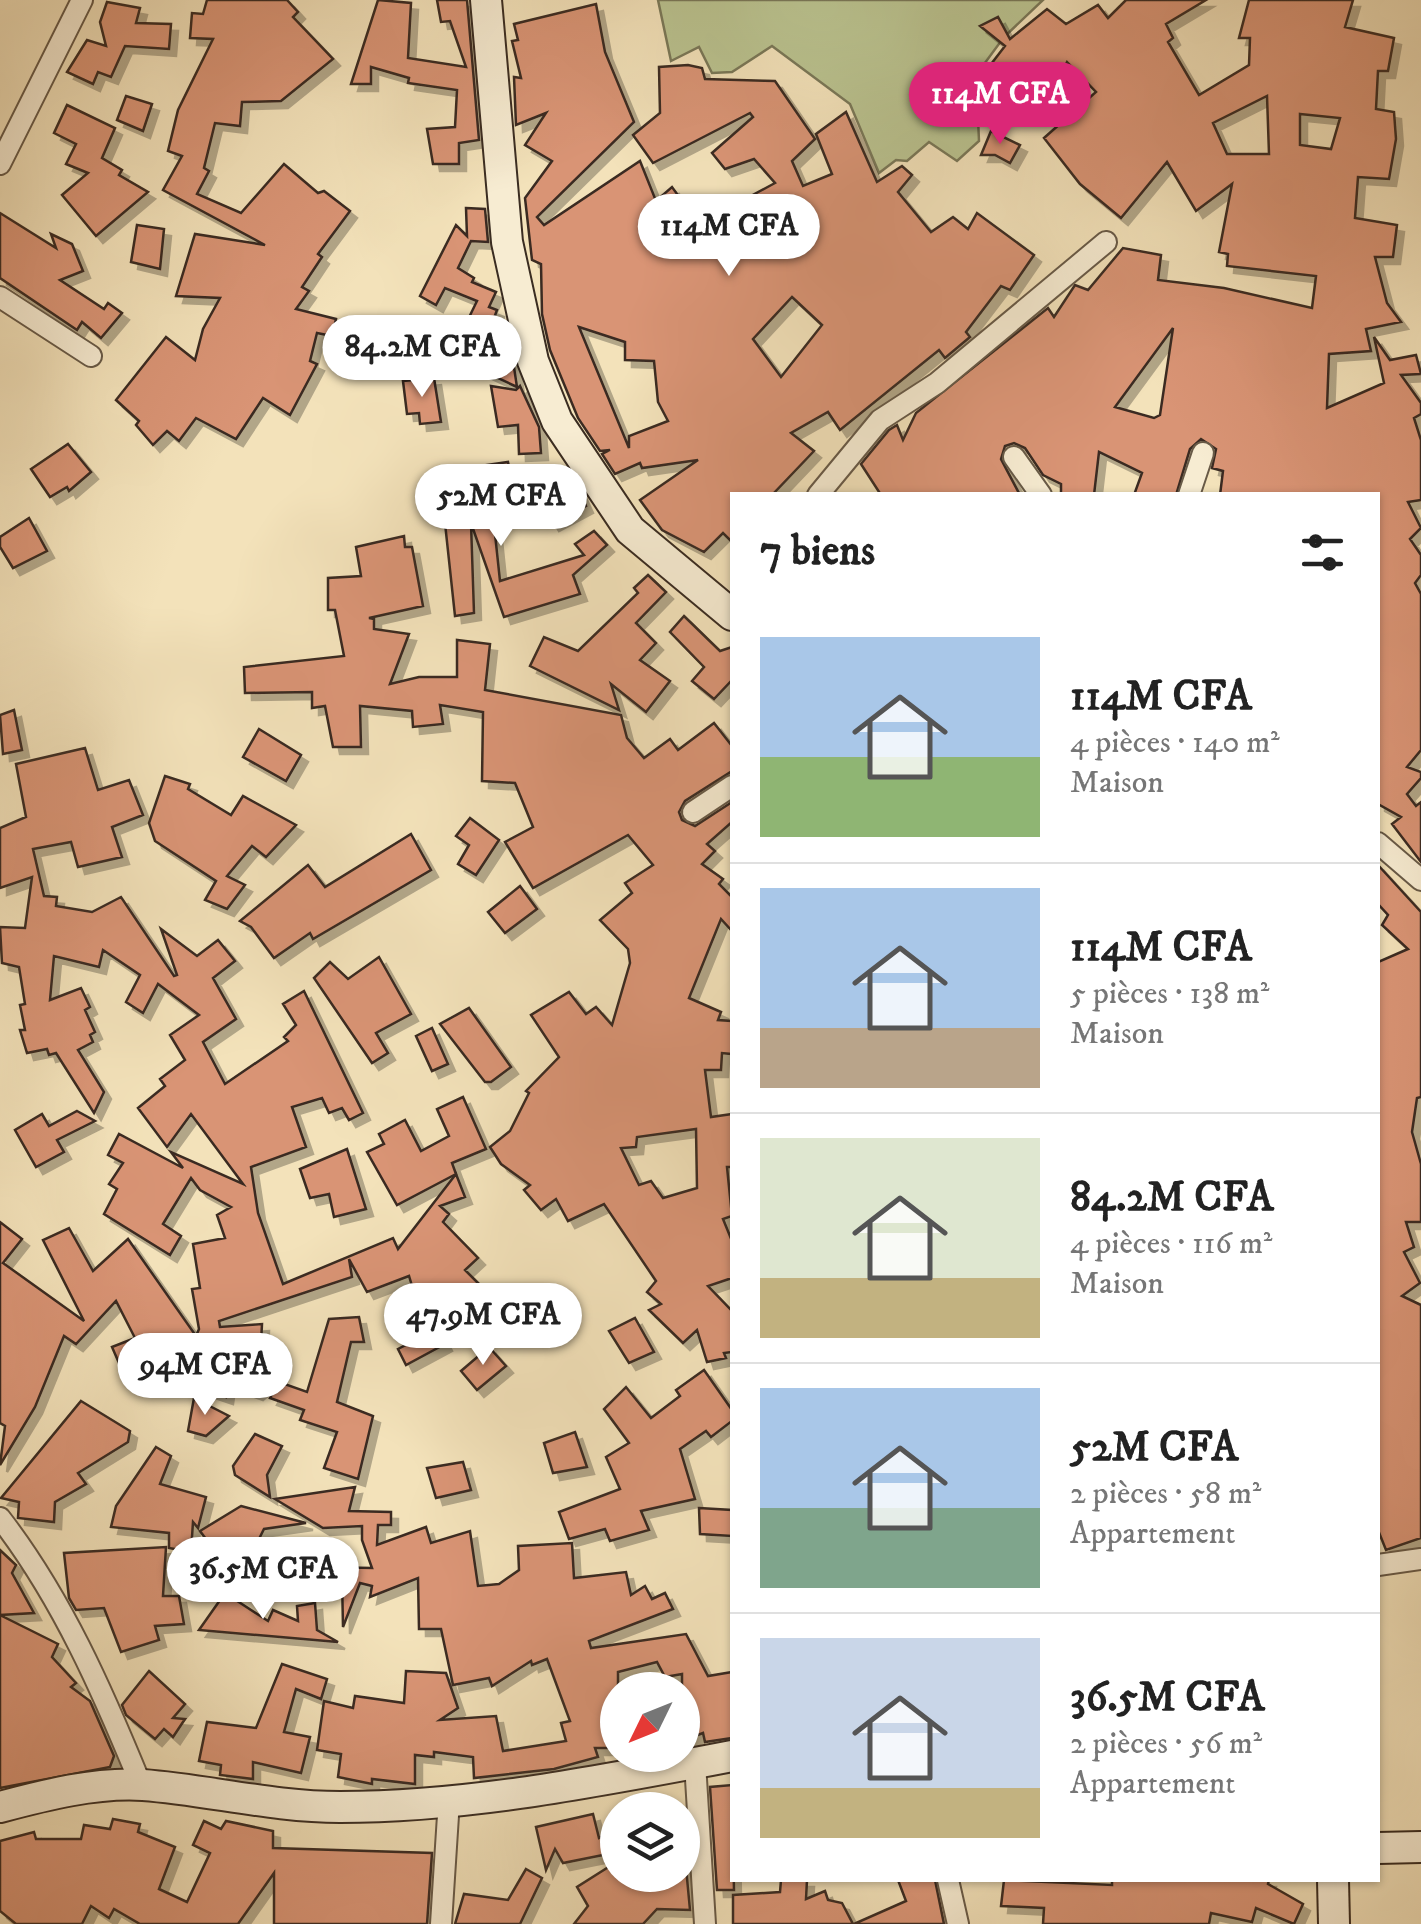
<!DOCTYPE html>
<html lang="fr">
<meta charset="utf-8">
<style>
:root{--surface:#fff;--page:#f2f2f2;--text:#222;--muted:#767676;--line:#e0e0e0;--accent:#db2777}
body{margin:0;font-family:"IM FELL DW Pica",serif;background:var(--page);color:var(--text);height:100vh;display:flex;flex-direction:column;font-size:38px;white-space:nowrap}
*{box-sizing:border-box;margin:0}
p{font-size:32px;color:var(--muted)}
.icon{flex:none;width:55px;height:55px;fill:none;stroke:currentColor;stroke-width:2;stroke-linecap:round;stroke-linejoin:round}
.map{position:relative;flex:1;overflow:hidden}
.details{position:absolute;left:730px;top:492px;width:650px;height:1390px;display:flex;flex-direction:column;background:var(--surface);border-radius:0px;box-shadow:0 2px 8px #0004}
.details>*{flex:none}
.needle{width:65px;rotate:227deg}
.buttons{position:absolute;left:600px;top:1672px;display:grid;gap:20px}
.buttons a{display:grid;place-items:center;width:100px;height:100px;border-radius:50%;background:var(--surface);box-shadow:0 2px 8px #0004;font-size:50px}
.price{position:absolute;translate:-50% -85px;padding:0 22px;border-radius:35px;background:#fff;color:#222;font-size:32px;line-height:65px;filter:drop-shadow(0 2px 5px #0008)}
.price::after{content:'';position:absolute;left:50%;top:60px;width:30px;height:22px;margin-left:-15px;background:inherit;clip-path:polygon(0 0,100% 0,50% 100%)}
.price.selected{background:var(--accent);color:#fff}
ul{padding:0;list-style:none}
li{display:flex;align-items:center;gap:30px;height:250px;padding:0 30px}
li+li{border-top:2px solid var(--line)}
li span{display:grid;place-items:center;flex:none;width:280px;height:200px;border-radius:0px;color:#555}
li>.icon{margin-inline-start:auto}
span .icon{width:120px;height:120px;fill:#fffc;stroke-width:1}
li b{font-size:42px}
h2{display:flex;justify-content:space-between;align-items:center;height:120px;padding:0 30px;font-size:42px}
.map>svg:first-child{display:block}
</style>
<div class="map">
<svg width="1421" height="1924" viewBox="0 0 1421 1924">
<defs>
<filter id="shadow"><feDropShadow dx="7" dy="7" stdDeviation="0" flood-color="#0004"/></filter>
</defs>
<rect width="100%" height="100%" fill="#f3e2ba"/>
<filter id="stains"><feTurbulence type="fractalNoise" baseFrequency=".002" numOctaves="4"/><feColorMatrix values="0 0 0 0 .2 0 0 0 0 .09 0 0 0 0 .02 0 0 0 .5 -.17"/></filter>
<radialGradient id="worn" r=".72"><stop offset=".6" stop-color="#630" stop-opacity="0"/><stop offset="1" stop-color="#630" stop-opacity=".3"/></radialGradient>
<polygon fill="#bac390" stroke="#7a7858" stroke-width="2.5" points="658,0 1043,0 1004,37 962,94 978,118 979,141 957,161 929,142 907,161 896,160 879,173 850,104 772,46 732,72 712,73 699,47 671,61"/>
<g fill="#d99474" stroke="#3a2c21" stroke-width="2.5" fill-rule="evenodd" filter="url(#shadow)">
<polygon points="207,0 287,0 298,12 293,17 333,59 281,101 242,102 240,126 215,123 204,168 209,171 197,194 241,213 284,164 318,193 324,191 350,211 318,254 322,257 302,287 309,291 296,309 336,319 332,336 317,333 310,361 317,364 290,415 263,398 236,439 196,418 179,441 167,431 153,445 136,425 139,421 116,400 166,337 195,360 203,329 220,298 176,296 195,234 265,245 163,190 182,156 168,151 178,110 213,39 190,38 192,13 203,14"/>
<polygon points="378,0 411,3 408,58 466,67 450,21 441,22 437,0 467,0 479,140 459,143 459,164 433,164 427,129 455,127 457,90 408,83 409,78 371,67 371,84 351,84"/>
<path d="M1126 0H1206L1166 24 1173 38 1168 42 1199 95 1249 65 1250 38H1239L1249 0H1353L1345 27 1394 38 1388 71H1378L1376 109 1394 112 1396 139 1389 179 1358 177 1355 218 1397 225 1393 257H1375L1387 303 1401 322 1366 329 1371 351 1329 354 1327 408 1384 383 1374 337 1390 360 1416 355 1421 374 1401 375 1421 403V414L1414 418 1421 440V500L1408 502 1421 528 1410 539 1421 555V575L1415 583 1421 594V750L1407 767 1421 772V778L1407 794 1416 806 1421 802V862L1392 824 1401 817 1378 804V495H1220L1223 471 1212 468 1216 449 1201 439 1190 449 1176 495H1134L1142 473 1099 452 1094 495H1061V484L1043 475 1025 448 1014 443 1005 446 1001 459 1020 495H881L861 464 889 430 897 425 903 440 916 413 1048 308 1054 317 1075 285 1088 290 1123 248 1161 255 1158 280 1224 288 1312 308 1316 276 1227 266 1228 254 1219 252 1232 184 1196 211 1167 162 1121 218 1080 184 1044 138 1096 92 1067 62 1057 80 1051 73 1025 114 975 85 1005 46 980 26 998 17 1010 39 1047 9 1066 24 1098 5 1108 18ZM1267 96 1269 154H1227L1213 123ZM1300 114 1340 118 1331 149 1300 145ZM1173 328 1160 415 1154 418 1115 407Z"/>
<polygon points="107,2 140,8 136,23 171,24 169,49 125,46 111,77 98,72 93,84 67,72 87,40 106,46 100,22"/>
<path d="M596 4 605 52 634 122 537 217 544 225 640 161 656 201 672 187 699 224 775 183 754 159 725 169 712 153 753 117 750 113 653 163 633 135 660 113 659 67 688 65 702 68 705 79 775 81 815 139 792 161 803 186 832 174 816 134 846 112 877 182 902 166 912 175 898 192 931 232 953 217 968 229 977 213 1034 255 1010 290 1001 286 966 332 970 337 945 358 939 350 840 430 828 412 791 433 814 451 772 495H732V542L723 533 704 552 662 530 640 500 698 460 642 468 640 463 615 474 602 454 610 450 600 451 578 418 550 350 542 314 541 264 532 260 525 198 552 161 525 145 546 113 516 125 514 77 521 78 512 41 518 40 514 24ZM792 297 822 325 781 377 753 339ZM579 327 625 342V360L654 361 658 402 668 421 629 436V448Z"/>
<polygon points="126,96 152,104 143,131 117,120"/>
<polygon points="67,105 115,128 102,158 122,170 119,175 148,192 96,236 62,195 88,173 66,164 76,144 54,133"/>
<polygon points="991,131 1020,145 1010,163 995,155 981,155"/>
<polygon points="466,208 485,209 488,242 471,241 458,268 474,278 472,282 496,292 489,307 497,310 493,321 500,325 486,355 512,354 517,387 434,348 434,340 422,321 460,336 477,301 445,288 436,305 420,296 456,225 467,236"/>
<polygon points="0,213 56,248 51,234 72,244 83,271 60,280 104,309 108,303 122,313 101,338 82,322 77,330 0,278"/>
<polygon points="137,225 164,229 160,269 131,262"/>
<polygon points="434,378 441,422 420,424 419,413 407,414 403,381"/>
<polygon points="491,386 516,390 520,386 539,427 541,453 519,454 518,425 498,427"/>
<polygon points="68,444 91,472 69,491 67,487 50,497 31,469"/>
<polygon points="508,462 514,493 491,496 500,581 584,555 575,544 594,531 607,545 573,575 580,594 504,617 471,523 474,613 455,616 441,486 476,484 473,467"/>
<polygon points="556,474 566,495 579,491 586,506 552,524 530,486"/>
<polygon points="29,518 47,551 13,568 0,547 0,537"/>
<path d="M404 536 405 547H412L423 606 369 618 374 619V629L409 634 390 684 419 677H457V640L490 644 485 690 621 715 627 738 644 758 670 739 678 750 714 723 732 746V771L685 801 679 812 682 820 695 826 732 802V822L707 844 715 851 702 864 723 879 719 884 732 897V931L721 919 689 998 721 1012 718 1020 732 1021V1054L722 1053 721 1070H705L711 1117 732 1114V1167H727L732 1216 723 1219 732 1241V1278L708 1286 732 1311V1352L724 1353 726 1358 707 1362 697 1330 683 1343 649 1310 661 1304 647 1292 656 1281 604 1204 568 1221 556 1199 541 1210 524 1190 530 1185 501 1164 490 1147 510 1131 529 1093 526 1091 559 1057 531 1015 569 992 586 1014 596 1007 612 1025 630 963 628 949 600 920 632 893 625 883 653 865 628 835 533 888 505 842 533 827 515 783 482 781 483 712 440 705 443 724 413 727 412 711 360 706 361 747H333L325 706 312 708V692L245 693 244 667 344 656 335 610H328V578L361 576 356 547ZM696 1129 697 1188 663 1198 651 1181 639 1185 621 1148 636 1147 637 1137Z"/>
<polygon points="648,575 666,592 636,623 656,643 640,660 670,681 646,712 611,684 619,710 530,666 544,637 578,651 638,593 634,588"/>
<polygon points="684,616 720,651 732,647 732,680 714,699 692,681 704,667 670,632"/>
<polygon points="14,710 22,750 3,754 0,715"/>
<polygon points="259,729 301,755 286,781 243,757"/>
<polygon points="85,748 98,790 129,780 143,815 112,827 122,857 78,867 71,842 33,849 44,896 57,897 56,906 92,912 121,897 174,976 177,975 161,929 197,956 218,940 235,961 213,978 236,1019 203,1042 225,1084 288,1041 284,1037 296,1025 283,1004 304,991 363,1113 349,1120 342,1108 329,1113 322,1098 292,1107 306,1147 251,1167 258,1213 283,1284 393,1238 398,1249 456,1174 465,1197 440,1206 449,1214 443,1222 478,1258 465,1270 480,1285 418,1306 409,1276 367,1292 349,1259 352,1277 219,1321 220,1327 262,1324 261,1343 156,1336 202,1353 203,1346 210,1356 272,1379 256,1393 228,1383 226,1397 196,1387 199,1369 182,1363 153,1372 148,1362 122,1370 112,1347 135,1338 116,1301 76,1344 64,1336 35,1407 0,1465 5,1426 0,1423 0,1222 22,1239 3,1263 84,1321 43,1240 69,1228 93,1271 128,1239 196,1336 199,1329 192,1289 200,1288 193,1244 225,1238 217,1215 231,1207 200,1190 191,1178 163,1224 181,1236 170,1255 104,1214 117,1189 109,1184 123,1163 108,1155 119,1134 183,1168 171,1152 243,1184 191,1114 167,1147 138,1108 165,1086 160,1079 185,1060 170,1035 199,1015 158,984 143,1013 126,1002 140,975 103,950 99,967 54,956 50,1000 81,988 90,1007 85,1010 95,1032 90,1035 93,1042 78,1050 104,1092 94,1113 56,1053 49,1055 47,1049 27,1053 20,1030 25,1030 20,1005 25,1004 19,967 2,963 0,927 25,928 32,877 0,888 0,828 26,817 16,764"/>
<polygon points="165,776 190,784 188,789 231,815 243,796 296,825 266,857 252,846 227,876 245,885 227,909 205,900 216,881 155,841 149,823"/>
<polygon points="470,818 499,840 476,875 458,864 469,845 456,836"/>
<polygon points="411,834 431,870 313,939 310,933 274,958 251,927 240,921 308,865 325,887"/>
<polygon points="1378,865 1421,912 1421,1097 1417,1098 1412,1132 1421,1164 1421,1222 1406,1222 1414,1247 1404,1252 1420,1283 1402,1296 1421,1305 1421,1538 1386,1550 1378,1530 1378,962 1408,949 1382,925 1388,915 1378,904"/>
<polygon points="520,886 537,909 505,933 488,912"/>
<polygon points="379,957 411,1014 376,1033 388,1053 372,1063 314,978 330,962 348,979"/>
<polygon points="469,1008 511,1067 491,1082 485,1082 440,1024"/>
<polygon points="432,1028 448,1064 432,1071 416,1036"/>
<polygon points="463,1097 486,1149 452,1163 456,1174 397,1205 367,1152 384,1144 379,1134 405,1120 421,1151 449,1136 437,1109"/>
<polygon points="77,1111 95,1121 57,1140 64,1152 36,1167 15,1130 42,1114 49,1126"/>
<polygon points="347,1149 366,1209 334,1217 329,1194 310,1198 300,1169"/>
<polygon points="359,1317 364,1342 351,1342 337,1402 373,1416 358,1479 324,1468 337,1432 300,1420 304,1410 270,1398 279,1382 307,1392 329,1319"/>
<polygon points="635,1318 654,1352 629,1363 609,1331"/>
<polygon points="437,1329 445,1344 406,1365 398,1349"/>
<polygon points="489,1347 506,1366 477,1390 461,1371"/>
<polygon points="704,1370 732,1410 732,1421 711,1437 706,1431 680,1449 695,1499 641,1511 649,1530 610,1541 605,1529 569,1539 559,1512 620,1489 606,1457 629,1443 604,1409 626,1387 651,1418 680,1396 676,1390"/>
<polygon points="194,1398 229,1416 206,1436 188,1431"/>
<polygon points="81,1401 130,1431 128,1442 78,1473 86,1484 55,1502 54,1522 18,1518 19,1502 1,1498"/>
<polygon points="575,1432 587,1467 553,1473 544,1443"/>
<polygon points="255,1434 282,1446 267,1475 270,1497 235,1475 233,1466"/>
<polygon points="156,1447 171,1456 160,1484 206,1497 198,1528 193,1522 191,1552 169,1548 169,1533 111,1527 116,1506"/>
<polygon points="463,1462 471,1490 436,1498 427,1468"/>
<polygon points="355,1487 349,1511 391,1512 391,1525 378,1525 377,1545 426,1527 431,1543 470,1531 478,1586 499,1584 519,1570 518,1546 572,1543 574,1578 626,1572 631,1595 645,1586 652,1599 665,1593 673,1609 589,1641 591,1648 686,1634 708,1676 732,1672 732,1738 705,1742 703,1733 682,1741 682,1674 665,1677 657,1662 618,1672 618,1748 595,1748 598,1757 554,1769 474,1778 473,1757 434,1752 434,1757 415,1755 415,1784 372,1779 372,1784 338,1777 341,1754 317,1750 324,1701 353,1708 355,1696 404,1703 406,1671 446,1673 458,1708 440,1720 496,1716 503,1751 566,1741 561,1723 570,1721 547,1659 532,1665 531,1661 492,1686 489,1678 453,1685 441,1629 419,1629 418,1578 370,1597 372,1586 360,1583 343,1627 342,1578 322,1574 323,1567 372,1568 362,1540 362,1526 323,1528 275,1499"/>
<polygon points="241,1506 306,1523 264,1529 256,1545 226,1566 200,1531"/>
<polygon points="699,1508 732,1510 732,1536 700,1534"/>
<polygon points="166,1547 163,1596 179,1596 184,1624 155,1626 159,1640 121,1652 104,1608 76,1610 69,1598 64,1553"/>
<polygon points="0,1550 16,1565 12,1573 34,1613 0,1615 58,1644 52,1657 76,1683 71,1687 90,1701 114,1756 110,1767 0,1788"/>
<polygon points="225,1593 268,1621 273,1610 298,1621 297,1606 315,1603 317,1630 338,1642 199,1630"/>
<polygon points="282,1664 327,1679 321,1699 296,1689 284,1732 310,1737 301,1773 253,1762 253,1779 220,1775 221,1765 199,1761 207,1722 256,1728"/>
<polygon points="149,1671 185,1704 173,1718 185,1719 173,1737 164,1729 155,1739 126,1715 122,1705"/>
<polygon points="732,1785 734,1890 717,1890 710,1787"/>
<polygon points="593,1814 599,1838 618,1829 618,1852 563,1863 555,1849 546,1870 536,1827"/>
<polygon points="113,1819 140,1824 138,1832 175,1847 159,1889 187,1902 210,1853 193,1845 204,1821 221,1829 226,1821 273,1831 273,1848 432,1853 427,1924 274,1924 274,1873 238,1924 140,1924 114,1909 109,1918 91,1906 82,1924 16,1924 0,1911 0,1841 34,1832 36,1839 81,1839 84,1825 110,1829"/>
<polygon points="682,1825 690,1910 657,1909 643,1924 574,1924 588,1906 577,1887 618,1861 618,1875 682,1875"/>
<polygon points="526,1869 542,1878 520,1924 455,1924 464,1894 508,1900"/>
<polygon points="781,1880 807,1880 806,1899 825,1891 828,1900 842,1903 853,1924 733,1924 733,1895 780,1892"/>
<polygon points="898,1880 935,1880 944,1924 854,1924 906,1901"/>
<polygon points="1004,1880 1112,1885 1112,1880 1269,1880 1268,1884 1303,1904 1294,1924 1256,1908 1252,1922 1211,1913 1209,1924 1043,1924 1044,1908 1001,1906"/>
</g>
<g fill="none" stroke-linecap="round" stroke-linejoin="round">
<defs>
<g id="street">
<polyline points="0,164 82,0"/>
<polyline points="0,297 91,356"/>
<polyline points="1014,457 1041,495"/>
<polyline points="818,495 880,420 937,383 1106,242"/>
<polyline points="1189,495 1203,453"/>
<polyline points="693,812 732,786"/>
<polyline points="1378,843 1421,880"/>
<path d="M0 1518C62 1598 103 1692 141 1785"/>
<polyline points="1378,1565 1421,1559"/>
<polyline points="695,1763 705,1924"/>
<polyline points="948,1880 958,1924"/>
<polyline points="441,1924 449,1800"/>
</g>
<g id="secondary">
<polyline points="486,0 507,242 533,361 557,421 630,530 732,615"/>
<path d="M0 1807C45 1795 96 1782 143 1785 208 1790 274 1807 340 1807 472 1807 603 1780 732 1756"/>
<polyline points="1378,1848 1421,1847"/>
<polyline points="1333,1880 1334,1924"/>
</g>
</defs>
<use href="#street" stroke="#685a47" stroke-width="24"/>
<use href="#secondary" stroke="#3a2c21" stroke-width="34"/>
<use href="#street" stroke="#f7ecd2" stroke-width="20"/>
<use href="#secondary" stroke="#f7ecd2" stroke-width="30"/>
</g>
<rect width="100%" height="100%" filter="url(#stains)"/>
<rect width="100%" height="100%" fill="url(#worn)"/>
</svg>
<div class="buttons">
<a><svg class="needle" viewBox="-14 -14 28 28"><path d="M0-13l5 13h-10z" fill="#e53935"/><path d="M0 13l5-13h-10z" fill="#767676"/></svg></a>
<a><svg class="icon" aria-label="layers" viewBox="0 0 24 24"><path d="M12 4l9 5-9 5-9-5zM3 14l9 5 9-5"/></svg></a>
</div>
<b class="price selected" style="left:1000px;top:147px">114M CFA</b>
<b class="price" style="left:729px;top:279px">114M CFA</b>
<b class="price" style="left:422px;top:400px">84.2M CFA</b>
<b class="price" style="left:501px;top:549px">52M CFA</b>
<b class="price" style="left:483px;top:1368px">47.9M CFA</b>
<b class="price" style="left:205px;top:1418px">94M CFA</b>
<b class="price" style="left:263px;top:1622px">36.5M CFA</b>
<section class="details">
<h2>7 biens<svg class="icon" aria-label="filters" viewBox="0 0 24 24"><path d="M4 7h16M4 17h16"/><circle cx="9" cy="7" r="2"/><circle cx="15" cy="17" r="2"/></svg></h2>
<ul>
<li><span style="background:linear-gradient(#a9c7e8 60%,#8fb573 0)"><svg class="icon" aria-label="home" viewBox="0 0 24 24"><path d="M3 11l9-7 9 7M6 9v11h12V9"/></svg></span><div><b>114M CFA</b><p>4 pièces · 140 m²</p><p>Maison</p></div></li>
<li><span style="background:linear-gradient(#a9c7e8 70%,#b9a48a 0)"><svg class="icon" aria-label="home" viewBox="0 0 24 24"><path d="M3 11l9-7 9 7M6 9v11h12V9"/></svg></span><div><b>114M CFA</b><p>5 pièces · 138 m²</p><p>Maison</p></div></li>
<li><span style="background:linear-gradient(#dfe7d0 70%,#c2b280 0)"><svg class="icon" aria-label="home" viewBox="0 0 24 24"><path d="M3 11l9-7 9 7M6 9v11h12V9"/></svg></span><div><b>84.2M CFA</b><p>4 pièces · 116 m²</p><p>Maison</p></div></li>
<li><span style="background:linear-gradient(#a9c7e8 60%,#7fa58c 0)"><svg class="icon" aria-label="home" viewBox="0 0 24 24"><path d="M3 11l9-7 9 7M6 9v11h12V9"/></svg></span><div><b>52M CFA</b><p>2 pièces · 58 m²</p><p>Appartement</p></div></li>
<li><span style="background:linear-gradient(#c9d6e8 75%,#c2b280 0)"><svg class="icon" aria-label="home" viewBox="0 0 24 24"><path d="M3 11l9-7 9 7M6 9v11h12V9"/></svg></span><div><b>36.5M CFA</b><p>2 pièces · 56 m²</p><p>Appartement</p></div></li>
</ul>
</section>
</div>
